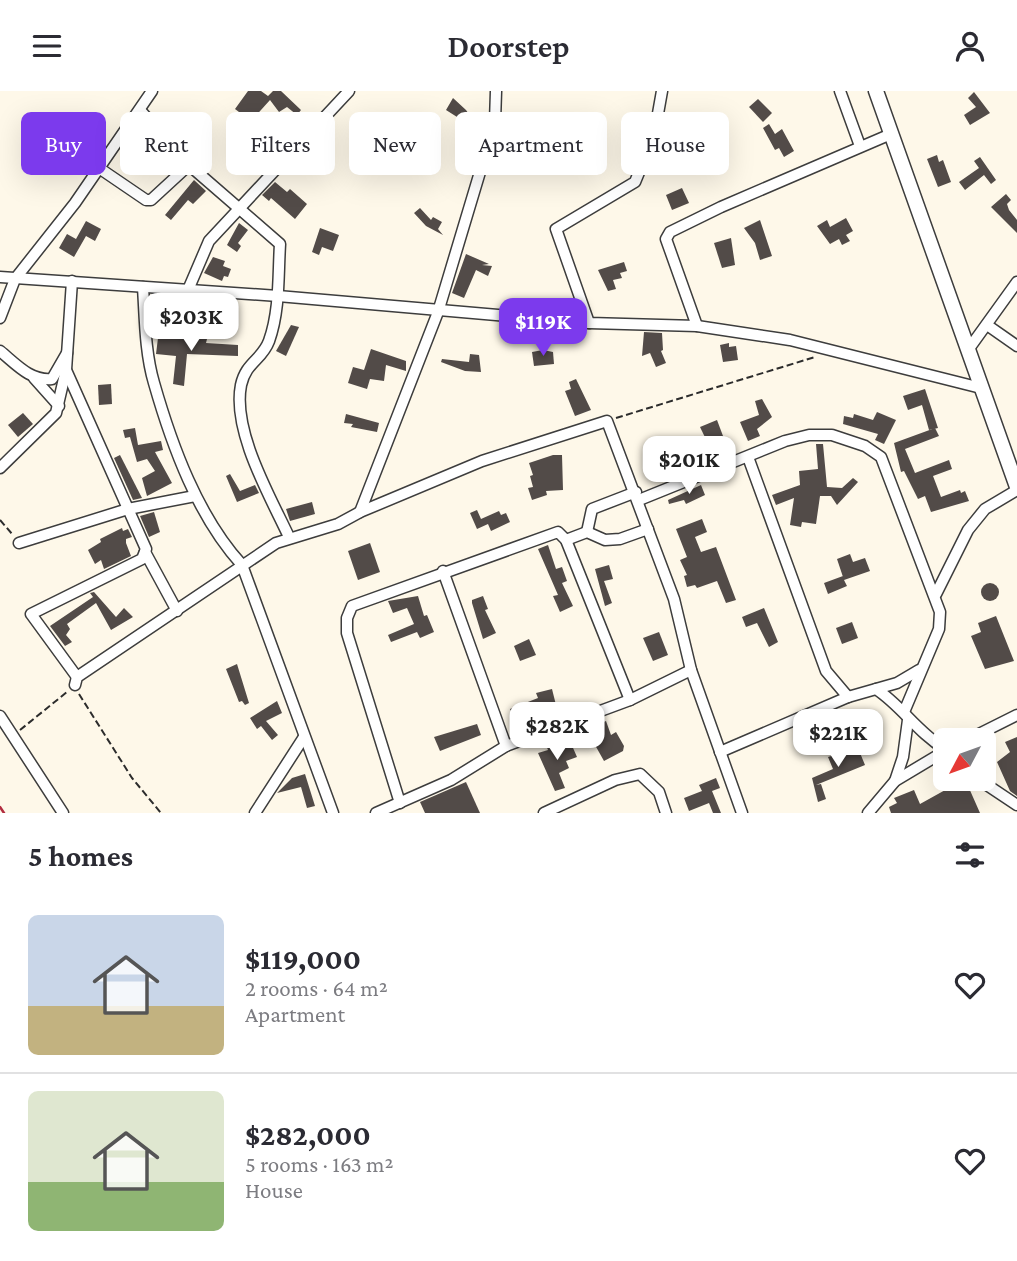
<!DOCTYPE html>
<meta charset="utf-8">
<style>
:root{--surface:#fff;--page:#f2f2f3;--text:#2b2b33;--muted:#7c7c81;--line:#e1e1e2;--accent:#7c3aed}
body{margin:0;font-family:"Crimson Pro",serif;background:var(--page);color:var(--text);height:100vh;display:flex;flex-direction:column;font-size:26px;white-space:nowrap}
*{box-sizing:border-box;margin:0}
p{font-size:23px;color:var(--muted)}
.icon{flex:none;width:38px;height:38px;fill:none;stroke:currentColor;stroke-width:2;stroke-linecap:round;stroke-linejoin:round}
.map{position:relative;height:722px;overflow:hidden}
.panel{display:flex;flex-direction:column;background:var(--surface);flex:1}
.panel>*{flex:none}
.banner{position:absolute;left:21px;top:21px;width:976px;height:63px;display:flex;gap:14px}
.needle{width:46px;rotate:229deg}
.buttons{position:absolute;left:933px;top:637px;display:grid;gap:14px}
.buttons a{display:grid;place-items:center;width:63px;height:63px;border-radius:10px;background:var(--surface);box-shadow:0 7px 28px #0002;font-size:35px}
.price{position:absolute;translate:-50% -60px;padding:0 16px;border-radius:14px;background:#fff;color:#222;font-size:23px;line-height:46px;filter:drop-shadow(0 2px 4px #0008)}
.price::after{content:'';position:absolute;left:50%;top:42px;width:21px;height:16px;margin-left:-10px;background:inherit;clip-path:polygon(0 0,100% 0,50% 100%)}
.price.selected{background:var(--accent);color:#fff}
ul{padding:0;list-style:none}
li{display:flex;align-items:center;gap:21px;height:175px;padding:0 28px}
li+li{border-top:2px solid var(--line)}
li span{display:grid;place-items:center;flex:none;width:196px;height:140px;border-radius:10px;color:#555}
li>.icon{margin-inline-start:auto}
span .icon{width:84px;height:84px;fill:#fffc;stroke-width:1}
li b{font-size:30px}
h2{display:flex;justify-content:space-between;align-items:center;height:84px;padding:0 28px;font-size:30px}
.pill{padding:0 24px;border-radius:10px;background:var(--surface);box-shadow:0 7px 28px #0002;font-size:24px;line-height:63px}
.pill.selected{background:var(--accent);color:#fff}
header{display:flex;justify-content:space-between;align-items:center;height:91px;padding:0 28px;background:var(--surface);font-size:32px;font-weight:600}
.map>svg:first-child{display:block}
</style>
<header><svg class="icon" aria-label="menu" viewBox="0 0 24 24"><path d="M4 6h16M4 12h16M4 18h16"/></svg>Doorstep<svg class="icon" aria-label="person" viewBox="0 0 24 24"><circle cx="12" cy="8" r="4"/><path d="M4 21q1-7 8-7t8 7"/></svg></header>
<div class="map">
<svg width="1017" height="722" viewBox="0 0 1017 722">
<rect width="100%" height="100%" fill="#fef8e9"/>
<g fill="#524b48">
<polygon points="248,0 261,0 268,5 273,0 281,0 301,19 297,24 287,16 279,21 270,9 251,30 235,18"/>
<polygon points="974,1 990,22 970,34 964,24 976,16 968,7"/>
<polygon points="453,7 466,19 483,43 471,36 465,40 461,35 465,31 446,19"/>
<polygon points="758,8 772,22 763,31 749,16"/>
<polygon points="769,33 775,43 782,38 794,60 784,66 779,57 775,59 763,37"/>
<polygon points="937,64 939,71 943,69 951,91 938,96 927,68"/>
<polygon points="980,66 996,89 991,93 984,84 965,99 959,91 979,77 974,70"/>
<polygon points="194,89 206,100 193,113 188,109 171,129 165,124"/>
<polygon points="275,91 287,101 290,98 307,113 295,128 271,107 269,110 262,104"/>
<polygon points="682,97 689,112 672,119 666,104"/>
<polygon points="1006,103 1011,109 1007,113 1009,119 1017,129 1017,142 991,116"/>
<polygon points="420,117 431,129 433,126 442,131 438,138 443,144 426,135 414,122"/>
<polygon points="846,127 853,140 846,144 850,150 842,154 839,148 830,153 817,135 827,129 830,136"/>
<polygon points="760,129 772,165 760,169 755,152 744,137"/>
<polygon points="86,130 101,138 95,150 86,145 74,166 59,157 67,143 76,148"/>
<polygon points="239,132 248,139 238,152 241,155 237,161 227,154"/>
<polygon points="320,137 339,144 333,160 322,156 319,164 312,161"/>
<polygon points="731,147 735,174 722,177 714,152"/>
<polygon points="466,163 489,173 482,174 492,175 488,185 476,179 464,207 452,202"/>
<polygon points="213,166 225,170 223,175 231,178 228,186 224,185 222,190 204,182"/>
<polygon points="624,171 627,180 620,182 622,187 613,189 616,198 608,200 598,179"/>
<polygon points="291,234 299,236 286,265 276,260"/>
<polygon points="644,241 662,242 663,259 661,260 666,272 656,276 650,262 642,265"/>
<polygon points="158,247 207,248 206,252 238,254 238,265 187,263 184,295 173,293 176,265 156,263"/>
<polygon points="729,252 729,256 736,255 738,269 723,271 720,254"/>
<polygon points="371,258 406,270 406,280 386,274 384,290 370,288 367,298 348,292 353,276 364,279"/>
<polygon points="543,259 553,261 554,273 534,275 532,261"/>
<polygon points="470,263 479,264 481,281 465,280 441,271 442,268 469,271"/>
<polygon points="576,288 591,319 575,325 565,300 571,298 569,291"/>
<polygon points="111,293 112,313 99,314 98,294"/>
<polygon points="925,298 938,337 929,339 922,314 908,319 903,305"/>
<polygon points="762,308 772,326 757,338 760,345 748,350 740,331 759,324 755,310"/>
<polygon points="877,321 896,329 884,353 875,349 878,343 843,333 844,325 853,327 854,323 873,329"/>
<polygon points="23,322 33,333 18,346 8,334"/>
<polygon points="346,323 379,332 377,341 351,336 353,333 344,332"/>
<polygon points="717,329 729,361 715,367 700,336"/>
<polygon points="135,337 138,354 161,350 163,359 155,361 172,392 147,405 142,387 155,380 147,368 137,371 130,346 125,347 123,339"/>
<polygon points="935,337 939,345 905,358 915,382 949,369 952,378 933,385 941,406 960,399 961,402 965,400 969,410 931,421 925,405 918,408 904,380 901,381 894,352"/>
<polygon points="816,353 823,353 827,396 842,397 853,387 858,391 837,414 831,405 820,405 816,433 802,431 801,436 790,434 794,407 776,414 772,404 800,394 799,380 818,378"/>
<polygon points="120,364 142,407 133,409 114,367"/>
<polygon points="553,364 562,364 563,399 546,400 547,404 532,409 528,397 533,396 530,385 533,384 529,372"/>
<polygon points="230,383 240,400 255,394 259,402 237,411 226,385"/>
<polygon points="701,394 705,404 686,413 684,409 669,413 668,409"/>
<polygon points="312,411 315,423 290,430 286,418"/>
<polygon points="477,419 481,428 499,420 501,424 506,422 510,431 491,440 488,433 477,438 470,422"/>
<polygon points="154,421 160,441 149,446 140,425"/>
<polygon points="702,428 707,441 695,446 701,461 716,456 736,509 726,512 717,490 697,497 695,494 687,496 684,485 687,484 680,469 687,466 676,438"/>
<polygon points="122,437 123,440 128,438 132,446 126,448 126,452 131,465 104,478 101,469 95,473 88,459 101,451 100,448"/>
<polygon points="370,452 380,481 358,489 348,460"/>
<polygon points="548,454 556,478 562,476 567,490 562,492 573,515 560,521 553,505 558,504 538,458"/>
<polygon points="850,463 853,471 865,467 870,480 844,489 847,495 828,503 824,492 843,485 844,489 837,468"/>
<polygon points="609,474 613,488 604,490 612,512 605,515 595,478"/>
<circle cx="990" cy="501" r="9"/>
<polygon points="94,501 116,526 124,517 133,526 111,539 96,512 67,533 70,538 66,544 72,551 65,555 50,535 93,506 90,502"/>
<polygon points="418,505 424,525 427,524 434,541 420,547 417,541 391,551 388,544 414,533 407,517 393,522 388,510"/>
<polygon points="483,505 488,518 485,519 496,542 483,548 472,512 472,509"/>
<polygon points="764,517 778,551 769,556 757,532 746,536 742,526"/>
<polygon points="996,525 1014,570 985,578 971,545 981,541 978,532"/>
<polygon points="852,531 858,547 842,553 836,537"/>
<polygon points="659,541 668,564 653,570 643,547"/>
<polygon points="529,548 536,564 520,570 514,555"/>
<polygon points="237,573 249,612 245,614 242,610 239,611 226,578"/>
<polygon points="552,598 557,618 516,633 510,618 538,607 536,602"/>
<polygon points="277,610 282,622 266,630 278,644 272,649 261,635 257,638 250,627"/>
<polygon points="606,630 611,644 616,641 624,655 623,660 604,670 595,654 599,651 592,636"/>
<polygon points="477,633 481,644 440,660 434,646"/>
<polygon points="1017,646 1017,705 1010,700 997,671 1010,661 1005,651"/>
<polygon points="557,649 559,654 570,650 577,666 566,670 569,677 559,682 565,697 555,700 538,662 548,659 546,654"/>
<polygon points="858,657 865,674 816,694 821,693 826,708 818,711 812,687 833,678 828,666"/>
<polygon points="305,683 315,715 307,717 301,696 277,702 292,687"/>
<polygon points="716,687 720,697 712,700 721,722 713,722 709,712 689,720 684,707 702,700 699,694"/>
<polygon points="965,688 980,722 891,722 889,716 897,712 894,707 914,699 920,713"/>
<polygon points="466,691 480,722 425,722 420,711"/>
</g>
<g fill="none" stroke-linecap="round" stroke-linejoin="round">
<defs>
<g id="minor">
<polyline points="840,0 860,55"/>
<path d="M140 19 189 74 280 153C278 185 280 219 269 250 262 269 246 271 241 294 232 340 270 405 289 446"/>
<polyline points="99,77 146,109 151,109 189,74"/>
<polyline points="0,186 278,205 589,232 697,235 790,249 981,297"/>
<polyline points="72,190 66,279 146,458 142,468 31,523 77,586"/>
<path d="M143 196C145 227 145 262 154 292 172 355 198 426 242 474L333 722"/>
<polyline points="188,199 209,150 349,0"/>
<polyline points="0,227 15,188 75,112 152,0"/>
<polyline points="589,232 556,138 635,91 654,45 662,0"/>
<polyline points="987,234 1017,255"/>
<polyline points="697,235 666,148 670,141 721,116 891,43"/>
<polyline points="968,259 1017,191"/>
<path d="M0 260C16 273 30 290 52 288L67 262"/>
<polyline points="34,287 59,315"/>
<polyline points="748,366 826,580 848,606"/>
<polyline points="0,377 56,322 66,279"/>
<polyline points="639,409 785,350 809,344 832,344 865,355 881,366 940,521 939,538 904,621"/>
<polyline points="360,421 438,221 495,31 496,0"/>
<polyline points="587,441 592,418 636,401"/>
<polyline points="566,449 587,441 605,449 620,448 648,438"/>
<polyline points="19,452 128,418 195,405"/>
<polyline points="145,461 177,520"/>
<polyline points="443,480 506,655"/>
<polyline points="936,503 968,439 985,418 1017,399"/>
<polyline points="75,594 77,586 276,452 338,433 360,421 482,370 607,330 674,508 691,579 742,722"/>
<polyline points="876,598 897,592 919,579"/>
<polyline points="0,625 63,722"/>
<polyline points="967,649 1017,624"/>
<path d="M720 661 848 606 876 598C902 615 917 641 945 658"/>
<polyline points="978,688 1017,714"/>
<polyline points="895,690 903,666 908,629"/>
<polyline points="400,712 347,542 347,527 352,515 558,441 566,449 630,609"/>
<polyline points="255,722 304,646"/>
<polyline points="376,722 451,689 506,655 630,609 691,579"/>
<polyline points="544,722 615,689 640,683 659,701 666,722"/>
<polyline points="868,722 895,690 945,660"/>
</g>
<polyline id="tertiary" points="876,0 1017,396"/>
</defs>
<use href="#minor" stroke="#3d3d3d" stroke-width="13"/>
<use href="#tertiary" stroke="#3d3d3d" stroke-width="17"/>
<g stroke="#2c2c2c" stroke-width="2" stroke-dasharray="7 3.5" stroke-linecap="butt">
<polyline points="616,327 815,266"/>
<polyline points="0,429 13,444"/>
<polyline points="79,603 132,687 161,722"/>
<polyline points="20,639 67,601"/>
</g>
<use href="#minor" stroke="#fff" stroke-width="10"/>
<use href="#tertiary" stroke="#fff" stroke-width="14"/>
<polyline stroke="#b12c3f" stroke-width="2.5" points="0,716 4,722"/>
</g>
</svg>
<div class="buttons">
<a><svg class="needle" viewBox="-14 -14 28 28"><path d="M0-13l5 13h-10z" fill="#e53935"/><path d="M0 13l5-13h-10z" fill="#7c7c81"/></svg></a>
</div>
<b class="price" style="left:191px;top:262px">$203K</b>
<b class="price selected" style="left:543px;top:267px">$119K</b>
<b class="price" style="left:689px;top:405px">$201K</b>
<b class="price" style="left:557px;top:671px">$282K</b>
<b class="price" style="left:838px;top:678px">$221K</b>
<div class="banner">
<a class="pill selected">Buy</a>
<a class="pill">Rent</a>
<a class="pill">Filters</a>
<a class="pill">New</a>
<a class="pill">Apartment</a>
<a class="pill">House</a>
</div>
</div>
<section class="panel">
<h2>5 homes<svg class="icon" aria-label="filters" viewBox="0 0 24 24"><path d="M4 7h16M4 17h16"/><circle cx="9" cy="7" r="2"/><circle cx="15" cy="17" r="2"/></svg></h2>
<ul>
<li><span style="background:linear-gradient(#c9d6e8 65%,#c2b280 0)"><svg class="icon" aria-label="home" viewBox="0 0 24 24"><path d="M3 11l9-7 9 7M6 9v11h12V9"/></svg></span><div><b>$119,000</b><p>2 rooms · 64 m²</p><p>Apartment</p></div><svg class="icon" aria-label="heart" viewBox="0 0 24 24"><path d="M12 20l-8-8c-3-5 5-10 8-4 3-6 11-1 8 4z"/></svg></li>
<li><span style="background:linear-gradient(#dfe7d0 65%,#8fb573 0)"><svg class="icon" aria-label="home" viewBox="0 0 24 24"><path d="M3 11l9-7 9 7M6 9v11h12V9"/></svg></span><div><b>$282,000</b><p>5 rooms · 163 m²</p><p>House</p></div><svg class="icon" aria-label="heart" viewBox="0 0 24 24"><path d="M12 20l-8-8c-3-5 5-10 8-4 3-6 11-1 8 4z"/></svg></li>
</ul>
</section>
